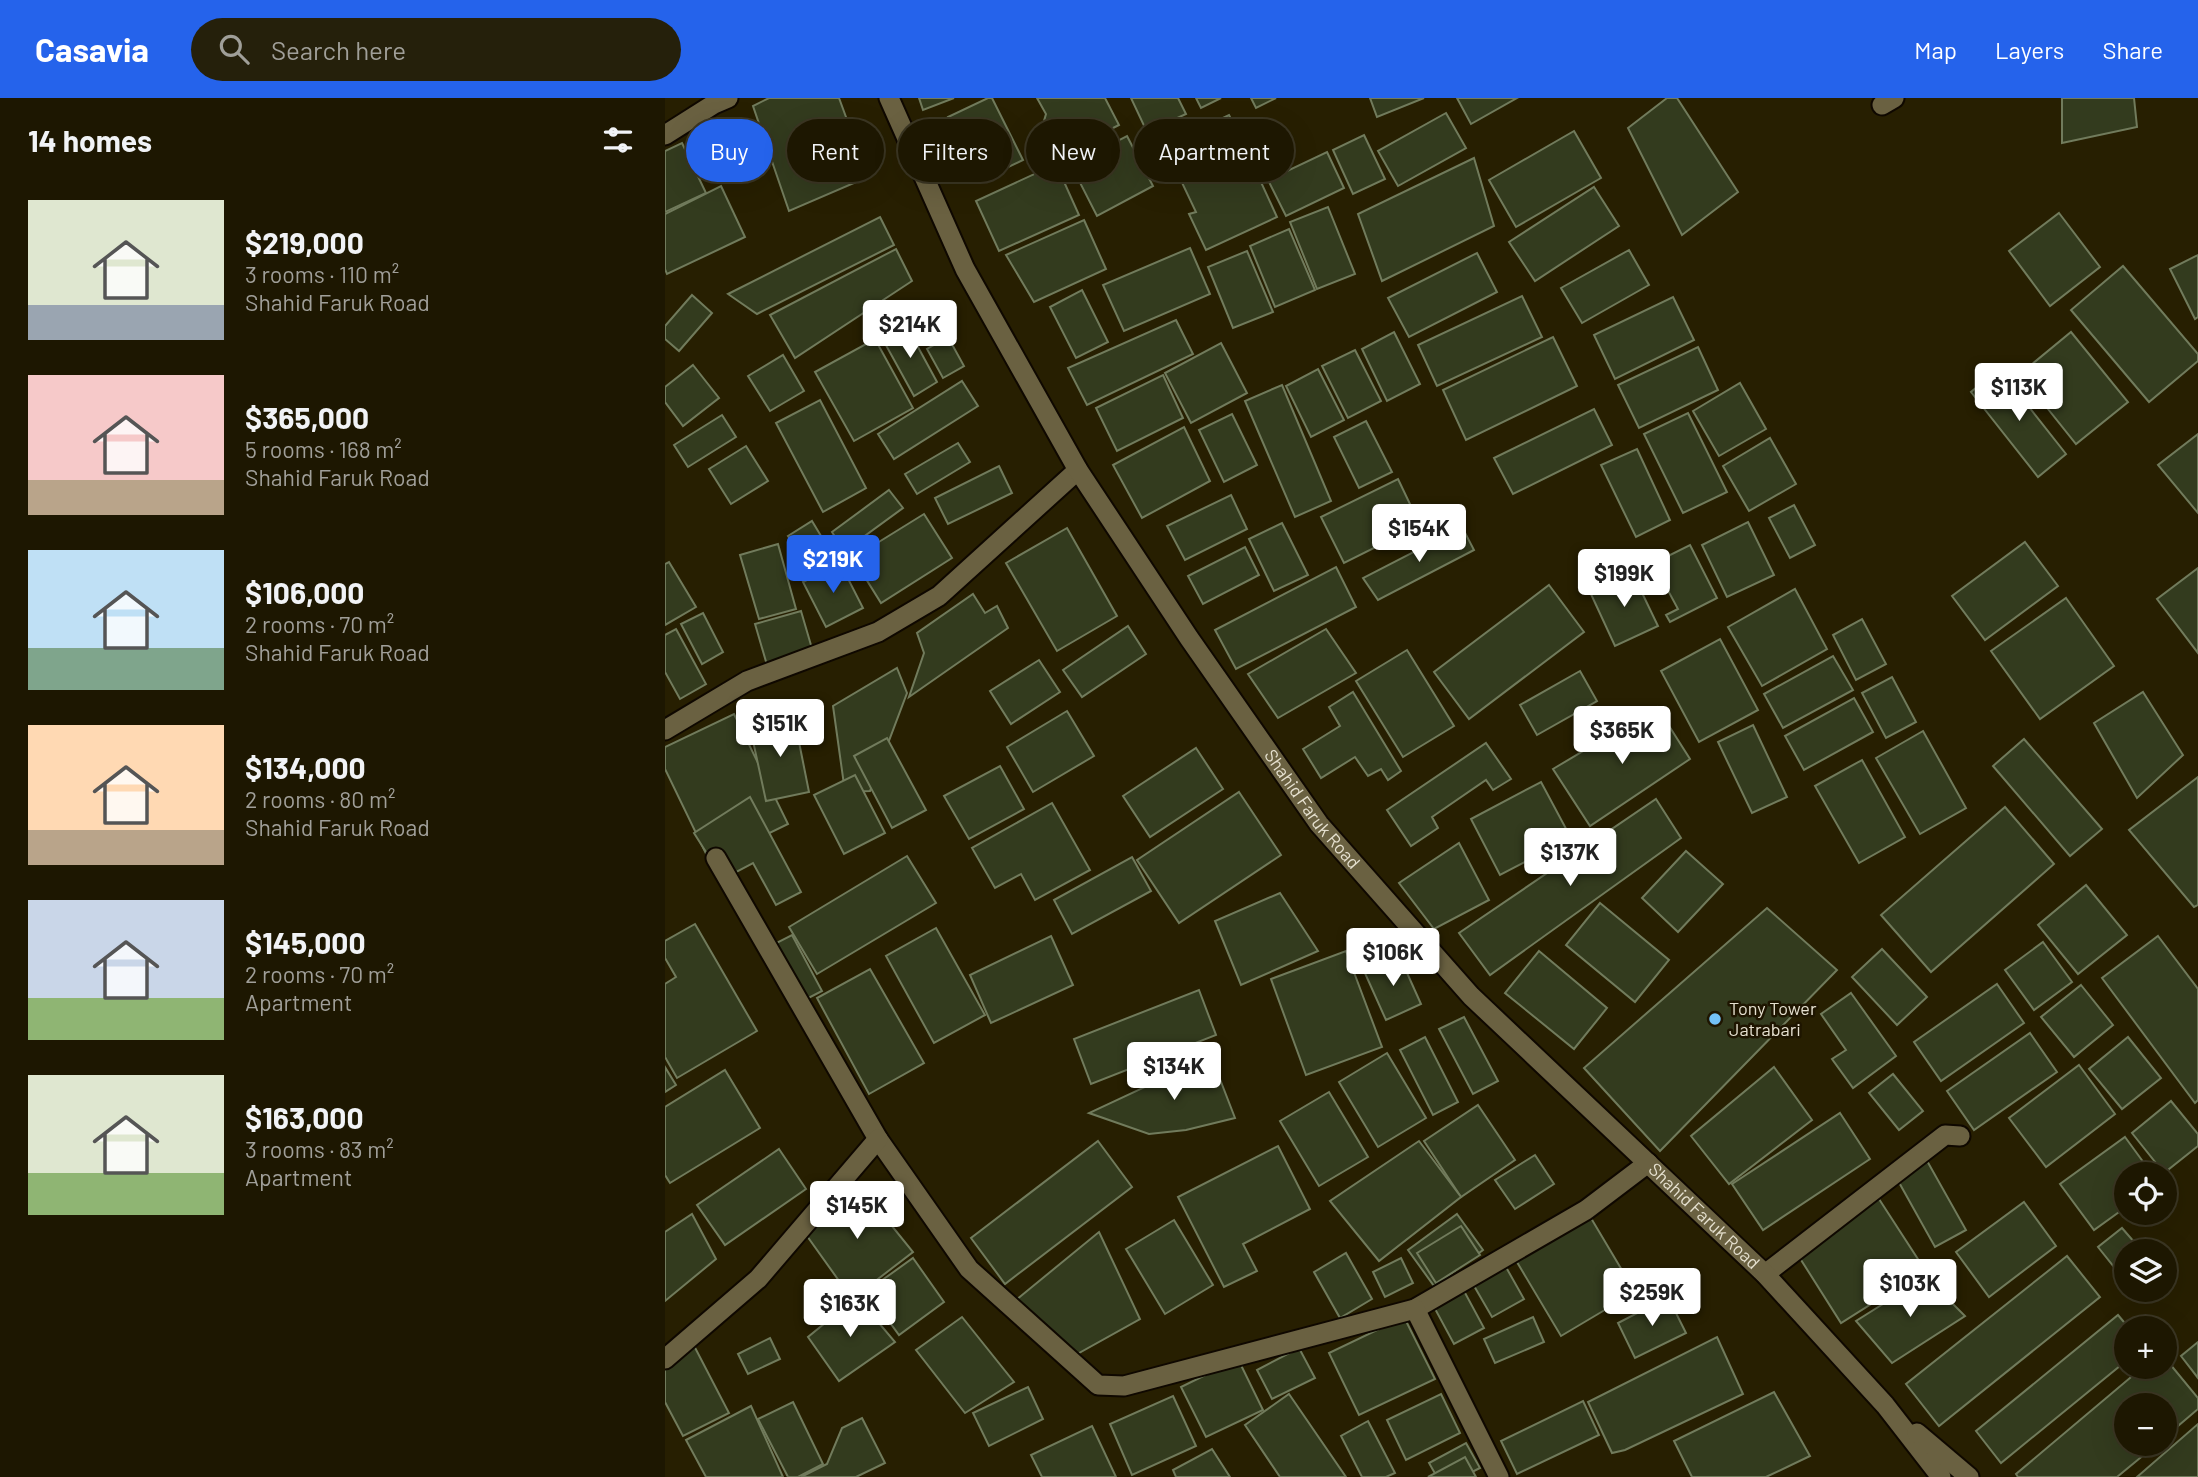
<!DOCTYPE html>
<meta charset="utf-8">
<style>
:root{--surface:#1d1701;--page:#25200b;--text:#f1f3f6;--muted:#a09f99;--line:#3b3623;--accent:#2563eb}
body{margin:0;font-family:Barlow,sans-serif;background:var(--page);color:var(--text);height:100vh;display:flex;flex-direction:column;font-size:26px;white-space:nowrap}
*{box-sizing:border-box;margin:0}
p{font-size:23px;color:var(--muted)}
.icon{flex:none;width:38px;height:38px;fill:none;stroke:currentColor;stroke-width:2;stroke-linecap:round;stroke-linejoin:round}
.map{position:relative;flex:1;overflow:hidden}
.details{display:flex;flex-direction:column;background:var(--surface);width:665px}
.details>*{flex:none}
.banner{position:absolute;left:21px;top:21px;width:665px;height:63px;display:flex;gap:14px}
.controls{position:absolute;left:1449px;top:1064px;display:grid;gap:14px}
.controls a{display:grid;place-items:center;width:63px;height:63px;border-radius:50%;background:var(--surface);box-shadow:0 7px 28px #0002,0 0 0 2px var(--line);font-size:35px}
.price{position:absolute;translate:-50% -60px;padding:0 16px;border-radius:7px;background:#fff;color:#222;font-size:23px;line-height:46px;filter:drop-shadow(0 2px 4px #0008)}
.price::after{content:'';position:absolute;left:50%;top:42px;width:21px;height:16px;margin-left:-10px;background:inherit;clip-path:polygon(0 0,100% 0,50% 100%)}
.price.selected{background:var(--accent);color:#fff}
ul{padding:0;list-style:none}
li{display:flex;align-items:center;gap:21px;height:175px;padding:0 28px}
li span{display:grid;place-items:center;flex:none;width:196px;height:140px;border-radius:0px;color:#555}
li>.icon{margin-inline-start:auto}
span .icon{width:84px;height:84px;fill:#fffc;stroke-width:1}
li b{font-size:30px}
h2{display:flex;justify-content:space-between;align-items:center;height:84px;padding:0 28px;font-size:30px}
.tag{padding:0 24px;border-radius:32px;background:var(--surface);box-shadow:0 7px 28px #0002,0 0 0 2px var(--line);font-size:24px;line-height:63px}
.tag.selected{background:var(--accent);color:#fff}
header{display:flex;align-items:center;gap:42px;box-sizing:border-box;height:98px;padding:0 35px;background:var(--accent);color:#fff}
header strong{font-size:33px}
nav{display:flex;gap:38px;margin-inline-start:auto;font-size:24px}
.search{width:490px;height:63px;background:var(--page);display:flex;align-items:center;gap:18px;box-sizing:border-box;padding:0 24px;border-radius:38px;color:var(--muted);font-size:26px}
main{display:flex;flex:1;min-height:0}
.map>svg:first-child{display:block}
</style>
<header>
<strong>Casavia</strong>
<div class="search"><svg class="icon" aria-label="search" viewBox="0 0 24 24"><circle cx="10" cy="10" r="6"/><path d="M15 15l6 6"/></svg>Search here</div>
<nav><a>Map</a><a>Layers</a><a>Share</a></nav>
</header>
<main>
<section class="details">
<h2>14 homes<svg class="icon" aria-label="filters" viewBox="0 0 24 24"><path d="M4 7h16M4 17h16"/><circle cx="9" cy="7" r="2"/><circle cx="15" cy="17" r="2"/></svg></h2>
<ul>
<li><span style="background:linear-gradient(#dfe7d0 75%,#9aa5b1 0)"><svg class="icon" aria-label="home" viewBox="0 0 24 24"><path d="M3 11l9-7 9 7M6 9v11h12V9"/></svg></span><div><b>$219,000</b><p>3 rooms · 110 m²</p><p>Shahid Faruk Road</p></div></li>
<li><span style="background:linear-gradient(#f6c9c9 75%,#b9a48a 0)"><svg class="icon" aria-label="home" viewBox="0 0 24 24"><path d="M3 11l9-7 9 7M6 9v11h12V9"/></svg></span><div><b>$365,000</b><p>5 rooms · 168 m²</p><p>Shahid Faruk Road</p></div></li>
<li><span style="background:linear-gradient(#bfe0f5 70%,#7fa58c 0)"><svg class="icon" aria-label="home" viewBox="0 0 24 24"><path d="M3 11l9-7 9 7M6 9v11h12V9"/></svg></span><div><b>$106,000</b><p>2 rooms · 70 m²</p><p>Shahid Faruk Road</p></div></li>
<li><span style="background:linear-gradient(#ffd9b3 75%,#b9a48a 0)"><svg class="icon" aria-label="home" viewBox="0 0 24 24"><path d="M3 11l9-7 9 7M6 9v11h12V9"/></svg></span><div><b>$134,000</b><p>2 rooms · 80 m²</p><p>Shahid Faruk Road</p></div></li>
<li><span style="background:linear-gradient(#c9d6e8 70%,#8fb573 0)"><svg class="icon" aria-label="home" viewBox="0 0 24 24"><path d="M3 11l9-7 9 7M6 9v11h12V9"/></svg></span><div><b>$145,000</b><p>2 rooms · 70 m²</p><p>Apartment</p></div></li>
<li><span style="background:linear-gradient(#dfe7d0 70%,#8fb573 0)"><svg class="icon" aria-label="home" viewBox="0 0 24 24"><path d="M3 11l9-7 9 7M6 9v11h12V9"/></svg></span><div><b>$163,000</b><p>3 rooms · 83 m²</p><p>Apartment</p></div></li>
</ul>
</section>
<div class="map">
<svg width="1533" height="1379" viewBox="0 0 1533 1379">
<rect width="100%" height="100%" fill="#271f01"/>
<g fill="#333b1e" stroke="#717b5c" stroke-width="2">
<polygon points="104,0 174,0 203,79 124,113 88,8"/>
<polygon points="254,0 289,0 258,12"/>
<polygon points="323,0 327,0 358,62 314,83 283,19"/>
<polygon points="372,0 440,0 454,27 389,60 376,33 381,16"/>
<polygon points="466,0 513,0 521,16 482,34"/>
<polygon points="531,0 556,0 536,10"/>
<polygon points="586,0 611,0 591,10"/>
<polygon points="705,0 759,0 712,19"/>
<polygon points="792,0 852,0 806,26"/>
<polygon points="1002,0 1012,0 1073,94 1017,137 963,30"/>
<polygon points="1397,0 1469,0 1472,29 1397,45"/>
<polygon points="781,15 801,50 733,88 713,53"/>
<polygon points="564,17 575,40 581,37 601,79 595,82 612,119 541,152 524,116 531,114 512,74 506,77 493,50"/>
<polygon points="909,33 936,80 851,129 824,82"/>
<polygon points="699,37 720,81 688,96 668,52"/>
<polygon points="462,38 488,88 432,118 406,67"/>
<polygon points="17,45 41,95 0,114 0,53"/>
<polygon points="662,54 679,90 621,118 603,82"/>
<polygon points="809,60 829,128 717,183 693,116"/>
<polygon points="391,66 414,117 334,153 311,103"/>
<polygon points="56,88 80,139 2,176 0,171 0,116"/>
<polygon points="929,89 954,128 870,183 844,144"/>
<polygon points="663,109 690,176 652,191 625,124"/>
<polygon points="1394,115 1435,169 1385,208 1344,153"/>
<polygon points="215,119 229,147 92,216 63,196"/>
<polygon points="419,122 441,171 369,204 341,157"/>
<polygon points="624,131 650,192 610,209 585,148"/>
<polygon points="525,150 545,196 459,233 438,187"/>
<polygon points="231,151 247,183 130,260 105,217"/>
<polygon points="964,152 984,187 917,225 896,190"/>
<polygon points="582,153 608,214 568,230 543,169"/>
<polygon points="812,155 832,194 744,239 723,200"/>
<polygon points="1533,157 1533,219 1530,221 1505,171"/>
<polygon points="1458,168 1533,256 1533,263 1484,304 1406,212"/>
<polygon points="417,192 443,244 411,260 385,209"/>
<polygon points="27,197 47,215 14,253 0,241 0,228"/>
<polygon points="857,198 877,239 772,288 753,247"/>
<polygon points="1008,199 1029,242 950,281 929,237"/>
<polygon points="511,222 528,256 422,307 403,270"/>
<polygon points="241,227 272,284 249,298 217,240"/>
<polygon points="729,234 755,286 722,303 697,251"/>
<polygon points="1406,234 1463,304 1411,346 1355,276"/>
<polygon points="283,239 299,268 278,280 262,251"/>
<polygon points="888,239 912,288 801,342 778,292"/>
<polygon points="210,241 248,310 189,343 150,274"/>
<polygon points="556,245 582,295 526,325 500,275"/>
<polygon points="1033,249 1053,292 974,330 953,287"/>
<polygon points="690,252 716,303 683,320 657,268"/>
<polygon points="118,257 139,293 105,313 83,278"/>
<polygon points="28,267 54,300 18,328 0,304 0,289"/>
<polygon points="653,271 679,322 646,339 621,288"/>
<polygon points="1334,271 1401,356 1373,379 1306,294"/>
<polygon points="498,277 518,320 452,353 431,310"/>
<polygon points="297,283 313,308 229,361 213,336"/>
<polygon points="1075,285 1101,331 1054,358 1028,313"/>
<polygon points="617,287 666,403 630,419 580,303"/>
<polygon points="155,302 201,390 158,414 111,325"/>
<polygon points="929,311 947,347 848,396 829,360"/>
<polygon points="1023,315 1062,394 1018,415 979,336"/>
<polygon points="567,316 592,367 559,384 534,332"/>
<polygon points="57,317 71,339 23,369 9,347"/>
<polygon points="701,323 727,374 694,390 669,339"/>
<polygon points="519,329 545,383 477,420 448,367"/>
<polygon points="1533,336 1533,415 1493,367"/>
<polygon points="1105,340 1131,386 1084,413 1058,368"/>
<polygon points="293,345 305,364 252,396 240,376"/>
<polygon points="81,348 103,383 66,406 44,371"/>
<polygon points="972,351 1005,422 971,439 936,367"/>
<polygon points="334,368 347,395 283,426 270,400"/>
<polygon points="733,381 755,427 679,465 656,419"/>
<polygon points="224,392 238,410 179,453 167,434"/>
<polygon points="566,397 582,431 520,462 502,428"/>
<polygon points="1129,407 1150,447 1125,460 1104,420"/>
<polygon points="259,416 287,460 216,505 188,460"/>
<polygon points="147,423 165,453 142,467 123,438"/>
<polygon points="1083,424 1109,477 1062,499 1037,447"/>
<polygon points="617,425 643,477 609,493 584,441"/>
<polygon points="797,429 809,452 713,502 698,480"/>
<polygon points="402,430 452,518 392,553 341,465"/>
<polygon points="1360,444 1393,488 1320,542 1287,498"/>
<polygon points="113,446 131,511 94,521 75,457"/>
<polygon points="1025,447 1052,500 1005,524 1001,517 1013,511 999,485 988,491 977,471"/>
<polygon points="580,449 594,477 538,506 523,478"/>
<polygon points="4,464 31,509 0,527 0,466"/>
<polygon points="175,465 198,510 161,529 138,484"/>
<polygon points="671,469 691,509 571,571 550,532"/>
<polygon points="1533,470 1533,555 1492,501"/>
<polygon points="967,474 993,528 950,548 925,494"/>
<polygon points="884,487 919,534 804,621 769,574"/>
<polygon points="1130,491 1162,551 1097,588 1063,529"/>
<polygon points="308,496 320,515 332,508 343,530 244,599 259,555 252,535"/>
<polygon points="1401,500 1449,568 1375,621 1326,553"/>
<polygon points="136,513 148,554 102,567 90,526"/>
<polygon points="38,515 58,554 37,566 16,526"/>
<polygon points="1197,521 1221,566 1191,582 1168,537"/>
<polygon points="463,528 481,556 417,599 398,572"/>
<polygon points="11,531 41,586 15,601 0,574 0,537"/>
<polygon points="661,531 691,575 613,620 583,576"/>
<polygon points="1055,541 1093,612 1034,644 996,573"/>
<polygon points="742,552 789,628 738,659 691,583"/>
<polygon points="1168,558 1188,592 1118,630 1099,596"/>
<polygon points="374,562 395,594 346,626 325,593"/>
<polygon points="232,570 242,595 205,693 180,694 168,608"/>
<polygon points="915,573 932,603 872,637 855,607"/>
<polygon points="1227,579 1251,624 1221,640 1197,595"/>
<polygon points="688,594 736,673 723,682 716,671 703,678 690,659 656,680 638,651 675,628 664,609"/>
<polygon points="1478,594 1518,657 1472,700 1429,625"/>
<polygon points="1189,600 1208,634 1139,672 1120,638"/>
<polygon points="992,609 1025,661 925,728 888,671"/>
<polygon points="402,613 429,658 368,694 342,649"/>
<polygon points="69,616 123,726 45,764 0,671 0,649"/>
<polygon points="129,619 144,694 101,703 85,629"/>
<polygon points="1088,627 1122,699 1087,715 1053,644"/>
<polygon points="1258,633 1301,710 1255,736 1211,660"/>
<polygon points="222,640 261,712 227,730 189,658"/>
<polygon points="1359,641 1437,731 1405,758 1328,668"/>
<polygon points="821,645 846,681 828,692 821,682 767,719 773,730 746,748 722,712"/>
<polygon points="531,650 558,691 485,739 458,698"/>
<polygon points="1197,662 1240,739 1194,765 1150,688"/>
<polygon points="335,668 359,711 304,741 279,698"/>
<polygon points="190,677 220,735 179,756 149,697"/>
<polygon points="1533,679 1533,807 1529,809 1464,732"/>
<polygon points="876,684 906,740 835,777 806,721"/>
<polygon points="574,694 616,757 514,825 472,762"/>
<polygon points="85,699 136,794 111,807 88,765 58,781 29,735"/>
<polygon points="991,701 1016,740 825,877 794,835"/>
<polygon points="387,705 425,772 370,802 356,776 330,790 307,750"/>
<polygon points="1340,709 1389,766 1266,874 1216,817"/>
<polygon points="794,745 824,802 769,831 734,785"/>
<polygon points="1021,753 1058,786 1013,834 977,800"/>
<polygon points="242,758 271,805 152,876 124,829"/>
<polygon points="467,759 486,793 407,836 389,802"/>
<polygon points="1421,787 1462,837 1413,876 1373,827"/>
<polygon points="615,795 653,853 576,887 550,823"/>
<polygon points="935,805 1004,862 970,904 901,847"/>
<polygon points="1102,810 1172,872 995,1053 919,970"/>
<polygon points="30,826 92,933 12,980 0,959 0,886 11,879 0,860 0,843"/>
<polygon points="271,830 320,917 269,945 221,858"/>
<polygon points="127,837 157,893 126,909 96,853"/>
<polygon points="386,838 408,887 326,925 305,877"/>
<polygon points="1493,838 1533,891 1533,1002 1530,1005 1437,880"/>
<polygon points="1378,844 1407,884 1369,912 1340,872"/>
<polygon points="1217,851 1262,899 1232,927 1187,879"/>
<polygon points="681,853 717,949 641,977 606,881"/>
<polygon points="874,853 942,910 909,951 840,895"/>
<polygon points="734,857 756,906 721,922 699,873"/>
<polygon points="205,871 259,965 204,996 152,900"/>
<polygon points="1332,886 1359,925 1276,983 1249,944"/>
<polygon points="1416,887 1448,927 1409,959 1376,919"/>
<polygon points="534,892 551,937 426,986 409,941"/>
<polygon points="1186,895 1231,958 1188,990 1167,961 1181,952 1156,916"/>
<polygon points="799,919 833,983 808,996 774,931"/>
<polygon points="1365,935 1392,974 1309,1032 1282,993"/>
<polygon points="760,939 793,1004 768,1017 735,952"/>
<polygon points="1463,939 1496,980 1457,1011 1424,971"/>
<polygon points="722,955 761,1020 713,1049 674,984"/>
<polygon points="546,958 570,1020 521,1032 484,1036 424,1015"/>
<polygon points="1414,967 1450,1016 1381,1069 1344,1020"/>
<polygon points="0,969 11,987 0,994"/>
<polygon points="1109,969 1147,1022 1064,1086 1026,1038"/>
<polygon points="60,972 95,1030 5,1085 0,1077 0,1009"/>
<polygon points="1228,976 1258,1013 1234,1032 1204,995"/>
<polygon points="664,994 703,1059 654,1088 615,1023"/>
<polygon points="1506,1003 1533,1036 1533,1048 1499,1075 1467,1035"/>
<polygon points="813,1007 850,1062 796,1099 759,1043"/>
<polygon points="1175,1015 1205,1061 1098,1132 1067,1086"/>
<polygon points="1460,1039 1487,1076 1461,1076 1461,1109 1429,1132 1395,1086"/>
<polygon points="433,1043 467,1089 340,1186 306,1140"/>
<polygon points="754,1043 796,1099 714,1163 665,1103"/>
<polygon points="613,1048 645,1111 578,1146 592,1173 559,1189 513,1099"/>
<polygon points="114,1051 141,1091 60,1147 32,1107"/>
<polygon points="870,1057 889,1086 850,1111 830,1082"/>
<polygon points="1261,1061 1301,1132 1270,1149 1231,1079"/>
<polygon points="193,1086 248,1154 187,1201 137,1131"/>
<polygon points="1214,1101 1260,1172 1176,1225 1131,1154"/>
<polygon points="1359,1104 1391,1148 1324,1199 1291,1154"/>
<polygon points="920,1110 970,1194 896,1238 846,1154"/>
<polygon points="27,1116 51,1161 0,1203 0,1134"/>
<polygon points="792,1116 818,1152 769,1188 743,1152"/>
<polygon points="509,1122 548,1187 500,1216 461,1151"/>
<polygon points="796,1128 815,1157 771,1185 752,1155"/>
<polygon points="1457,1130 1477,1153 1461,1153 1461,1184 1433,1149"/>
<polygon points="434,1134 475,1221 405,1260 351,1202"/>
<polygon points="681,1155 707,1201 675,1220 649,1174"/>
<polygon points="833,1155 859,1201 827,1219 801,1174"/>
<polygon points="1402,1158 1435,1199 1274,1328 1241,1286"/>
<polygon points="248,1160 279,1204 234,1237 202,1193"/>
<polygon points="736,1160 748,1185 720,1199 708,1174"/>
<polygon points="1261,1179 1300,1218 1227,1265 1191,1223"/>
<polygon points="792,1180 819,1230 789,1246 762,1196"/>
<polygon points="192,1199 230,1244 174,1283 143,1239"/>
<polygon points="1003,1199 1021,1235 970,1260 953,1225"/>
<polygon points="1453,1217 1464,1230 1461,1230 1461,1263 1336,1365 1311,1333"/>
<polygon points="297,1219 349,1284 300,1315 251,1252"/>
<polygon points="739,1219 770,1281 694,1317 664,1255"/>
<polygon points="868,1219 879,1244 830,1265 819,1241"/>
<polygon points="1052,1239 1078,1296 960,1352 947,1355 923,1304"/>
<polygon points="25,1240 64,1315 18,1338 0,1304 0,1253"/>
<polygon points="105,1240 115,1261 83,1276 73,1256"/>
<polygon points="1533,1244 1533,1280 1516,1258"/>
<polygon points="634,1250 650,1280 607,1301 592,1272"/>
<polygon points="1500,1260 1533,1300 1533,1311 1500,1339 1500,1307 1461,1307 1461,1346 1492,1346 1452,1379 1353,1379 1351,1376 1478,1269 1500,1269"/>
<polygon points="573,1261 598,1312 541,1339 516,1289"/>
<polygon points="363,1289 378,1321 324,1348 308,1315"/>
<polygon points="1109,1294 1145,1358 1101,1379 1027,1379 1009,1343"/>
<polygon points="624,1296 681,1379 615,1379 580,1327"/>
<polygon points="776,1296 795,1335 741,1362 722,1322"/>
<polygon points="508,1298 531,1348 467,1377 445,1326"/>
<polygon points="918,1303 934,1337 852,1376 836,1343"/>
<polygon points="128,1304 158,1366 133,1379 123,1379 93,1321"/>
<polygon points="86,1308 118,1379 41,1379 21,1342"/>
<polygon points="197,1320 220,1365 191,1379 136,1379 162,1366 177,1330"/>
<polygon points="703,1323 730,1375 721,1379 697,1379 676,1338"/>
<polygon points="1533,1326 1533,1379 1472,1379"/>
<polygon points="427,1328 451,1379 377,1379 366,1357"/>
<polygon points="801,1345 815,1370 797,1379 772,1379 764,1365"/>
<polygon points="547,1351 565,1379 511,1379 508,1372"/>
<polygon points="800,1359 811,1379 763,1379"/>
</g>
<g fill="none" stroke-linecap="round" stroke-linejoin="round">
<defs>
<g id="minor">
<polyline points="1217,7 1229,0"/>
<polyline points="0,37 49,6 63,0"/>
<polyline points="0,632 82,583 213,534 274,498 413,372"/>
<polyline points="51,760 213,1041 304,1171 433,1287 459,1288 750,1211 921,1112 983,1065"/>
<polyline points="1100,1176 1280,1037 1295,1038"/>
<polyline points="750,1211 834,1379"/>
<polyline points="0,1261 93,1181 213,1041"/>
</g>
<g id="secondary">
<path id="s1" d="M224 0 300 171 413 372 524 540 654 726 806 898 1100 1176 1220 1307 1276 1379"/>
<polyline points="1252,1335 1304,1379"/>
</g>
</defs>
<use href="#minor" stroke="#0f0800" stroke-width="23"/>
<use href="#secondary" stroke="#0f0800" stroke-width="23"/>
<use href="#minor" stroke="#6a6141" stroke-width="19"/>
<use href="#secondary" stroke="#6a6141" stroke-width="19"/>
</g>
<circle fill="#73c1f6" stroke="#1e1500" stroke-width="2.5" cx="1050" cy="921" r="7"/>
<g text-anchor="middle" stroke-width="5" stroke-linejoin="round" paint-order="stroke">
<g font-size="18" fill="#e6e1d0" stroke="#1e1500">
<text dy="6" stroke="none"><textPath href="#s1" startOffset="830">Shahid Faruk Road</textPath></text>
<text dy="6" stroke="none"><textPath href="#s1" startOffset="1396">Shahid Faruk Road</textPath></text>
</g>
<g font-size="18" fill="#e6e1d0" stroke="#1e1500" text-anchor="start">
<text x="1064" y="917">Tony Tower<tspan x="1064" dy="21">Jatrabari</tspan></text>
</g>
</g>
</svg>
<div class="controls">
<a><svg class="icon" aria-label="locate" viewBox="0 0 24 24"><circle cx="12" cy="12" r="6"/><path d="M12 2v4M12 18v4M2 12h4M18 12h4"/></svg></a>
<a><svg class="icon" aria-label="layers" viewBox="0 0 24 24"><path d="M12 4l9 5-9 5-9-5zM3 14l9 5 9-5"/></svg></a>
<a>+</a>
<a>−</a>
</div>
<b class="price" style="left:245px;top:262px">$214K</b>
<b class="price" style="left:1354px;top:325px">$113K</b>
<b class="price" style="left:754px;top:466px">$154K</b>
<b class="price selected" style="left:168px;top:497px">$219K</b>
<b class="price" style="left:959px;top:511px">$199K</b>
<b class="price" style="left:115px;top:661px">$151K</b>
<b class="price" style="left:957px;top:668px">$365K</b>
<b class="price" style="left:905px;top:790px">$137K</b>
<b class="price" style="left:728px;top:890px">$106K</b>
<b class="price" style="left:509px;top:1004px">$134K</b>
<b class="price" style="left:192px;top:1143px">$145K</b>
<b class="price" style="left:1245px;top:1221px">$103K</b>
<b class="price" style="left:987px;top:1230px">$259K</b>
<b class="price" style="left:185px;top:1241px">$163K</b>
<div class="banner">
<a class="tag selected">Buy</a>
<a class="tag">Rent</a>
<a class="tag">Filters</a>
<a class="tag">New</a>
<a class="tag">Apartment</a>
</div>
</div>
</main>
